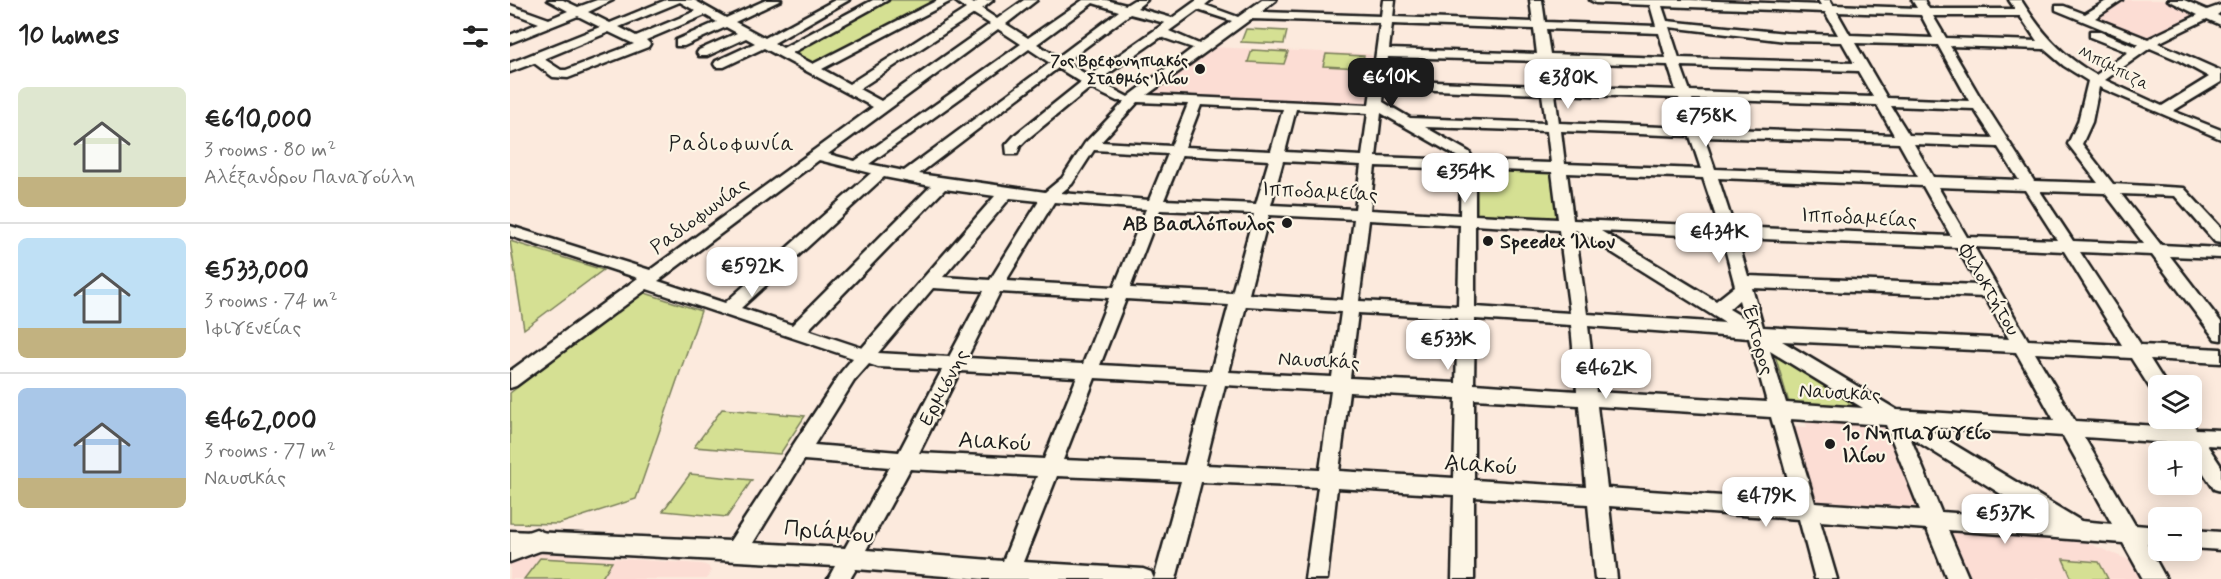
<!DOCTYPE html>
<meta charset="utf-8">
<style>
:root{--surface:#fff;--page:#f6f6f6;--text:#222;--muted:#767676;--line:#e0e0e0;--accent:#1c1c1c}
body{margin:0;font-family:Mynerve,sans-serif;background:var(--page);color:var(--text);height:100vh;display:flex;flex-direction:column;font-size:22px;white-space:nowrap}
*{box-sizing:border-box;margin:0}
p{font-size:20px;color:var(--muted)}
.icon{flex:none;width:33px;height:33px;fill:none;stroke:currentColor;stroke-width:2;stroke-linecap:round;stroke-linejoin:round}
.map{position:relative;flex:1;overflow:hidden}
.details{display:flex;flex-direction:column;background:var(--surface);width:510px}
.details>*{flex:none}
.fabs{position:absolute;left:1638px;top:375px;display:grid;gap:12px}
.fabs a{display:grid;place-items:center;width:54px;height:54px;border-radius:9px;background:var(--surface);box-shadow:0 3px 15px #0003;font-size:30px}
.price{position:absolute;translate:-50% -51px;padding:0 14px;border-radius:12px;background:#fff;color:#222;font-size:20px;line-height:39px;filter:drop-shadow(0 2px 3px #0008)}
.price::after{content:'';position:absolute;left:50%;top:36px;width:18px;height:14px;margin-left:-9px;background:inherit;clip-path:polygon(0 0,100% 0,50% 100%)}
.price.on{background:var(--accent);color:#fff}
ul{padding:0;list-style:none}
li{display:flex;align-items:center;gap:18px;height:150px;padding:0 18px}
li+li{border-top:2px solid var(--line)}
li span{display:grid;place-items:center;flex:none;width:168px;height:120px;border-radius:9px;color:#555}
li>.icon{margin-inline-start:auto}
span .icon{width:72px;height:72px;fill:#fffc;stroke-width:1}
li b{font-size:26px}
h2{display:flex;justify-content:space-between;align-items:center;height:72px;padding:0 18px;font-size:26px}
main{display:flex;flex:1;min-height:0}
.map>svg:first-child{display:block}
</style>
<main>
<section class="details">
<h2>10 homes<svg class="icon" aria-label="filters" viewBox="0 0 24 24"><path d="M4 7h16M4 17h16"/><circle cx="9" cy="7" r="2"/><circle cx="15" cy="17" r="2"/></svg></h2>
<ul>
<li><span style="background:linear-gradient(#dfe7d0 75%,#c2b280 0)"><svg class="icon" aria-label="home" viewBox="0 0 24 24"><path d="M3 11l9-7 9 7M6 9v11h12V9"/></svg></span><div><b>€610,000</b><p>3 rooms · 80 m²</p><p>Αλέξανδρου Παναγούλη</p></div></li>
<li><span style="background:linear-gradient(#bfe0f5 75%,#c2b280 0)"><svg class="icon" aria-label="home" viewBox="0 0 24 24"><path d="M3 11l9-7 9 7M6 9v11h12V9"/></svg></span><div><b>€533,000</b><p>3 rooms · 74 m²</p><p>Ιφιγενείας</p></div></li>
<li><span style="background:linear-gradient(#a9c7e8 75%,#c2b280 0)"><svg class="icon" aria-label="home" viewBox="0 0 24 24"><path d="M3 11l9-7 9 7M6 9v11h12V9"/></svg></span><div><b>€462,000</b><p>3 rooms · 77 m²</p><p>Ναυσικάς</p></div></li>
</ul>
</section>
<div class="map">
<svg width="1711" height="579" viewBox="0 0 1711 579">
<rect width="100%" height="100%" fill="#fceadd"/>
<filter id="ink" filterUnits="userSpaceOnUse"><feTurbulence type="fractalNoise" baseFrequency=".0167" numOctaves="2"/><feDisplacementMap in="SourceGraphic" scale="12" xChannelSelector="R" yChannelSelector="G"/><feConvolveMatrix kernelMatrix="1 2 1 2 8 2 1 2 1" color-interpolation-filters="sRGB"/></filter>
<g filter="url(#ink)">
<g fill="#fcddd4">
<polygon points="1615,0 1657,0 1689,14 1638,41 1583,18"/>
<polygon points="701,47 858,54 864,57 858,105 644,95 643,90"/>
<polygon points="1295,420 1372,424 1382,433 1410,511 1306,504 1284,426 1297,427"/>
<polygon points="1441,531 1570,540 1619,560 1631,579 1461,579"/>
<polygon points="13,552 192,564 198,566 201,571 197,579 0,579 0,558"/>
</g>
<g fill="#d5e093" stroke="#787e58" stroke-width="1.5">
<polygon points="379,0 431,0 305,65 283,52"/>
<polygon points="736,29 777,31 774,44 731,42"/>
<polygon points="742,50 778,52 774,64 738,62"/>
<polygon points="816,54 854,56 851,68 813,66"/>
<polygon points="966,168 1042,172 1045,175 1050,217 1047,219 965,218 962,215 963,169"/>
<polygon points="0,241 93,270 14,329"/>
<polygon points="132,292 191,311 126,499 48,524 0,523 0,393"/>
<polygon points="1265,355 1348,407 1279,403"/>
<polygon points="212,409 295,416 270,454 184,447"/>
<polygon points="180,474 242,480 217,517 153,511"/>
<polygon points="30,558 102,562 91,579 14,579"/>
<polygon points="1553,559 1589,562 1598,579 1562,579"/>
</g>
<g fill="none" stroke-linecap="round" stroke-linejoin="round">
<defs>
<g id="minor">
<path d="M38 0H53L68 7 87 0H103L78 12 100 23 156 0H184L216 18 256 0H271L225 22 255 38 325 0H339L264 43 273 48 363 0H378L282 53 303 64 428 0H443L312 69 339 84 456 9 444 0H458L464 4 469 0H483L472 9 487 19 514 0H527L496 24 518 38 573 0H596L616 5 624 0H637L627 8 662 18 687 0H701L695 5 728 17 752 0H766L751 12 871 16 873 0H885L883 17 1023 22 1020 0H1032L1035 22 1146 26 1140 5 1086 3 1080 0H1181L1311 5 1308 0H1320L1323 5 1407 8 1402 0H1414L1419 9H1505L1499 0H1511C1531 32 1552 56 1586 75L1618 52 1580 37V31H1588L1626 47 1629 44 1546 10V6H1554L1575 14 1598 0H1612L1585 18 1638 39 1688 15 1658 0H1674L1697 10 1711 5V12L1707 15 1711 17V25L1697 19 1648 43 1711 71V82L1663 111 1711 130V139L1589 87 1582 122 1572 144 1603 184 1674 188 1711 228V243L1705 242 1665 196 1611 194 1651 245 1711 248V258L1660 256 1711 322V340L1705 339 1642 255 1570 252 1631 345 1711 349V363L1640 359 1657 386H1648V393L1642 391 1621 358 1525 353 1565 421 1665 427 1660 418H1679L1686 429 1711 430V446L1697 445 1711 466V491L1704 489 1675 444 1574 437 1625 525 1648 527V545L1637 544 1656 579H1633L1613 543 1438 530 1459 579H1437L1417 529 1310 521 1327 579H1305L1289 519 1099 506 1107 579H1085L1078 504 964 497V579H942L944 495 827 488 817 579H795L808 487 691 482 666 579H644L671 481 547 476 513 562 633 569 641 572 644 579H473L346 569 340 579H318L325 566 0 549V531L220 541 332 371 343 358 137 289 6 386 0 388V371L128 278 0 236V226L140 270 363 107 254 48 214 67H206L204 64 206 61 245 43 236 38 197 56H189L187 53 189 50 227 33 216 27 174 46H166V40L207 22 195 15 136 40 140 44 138 47 58 78 43 77 24 63 0 72V63L90 27 68 16 0 43V35L29 23 0 12V5L39 19 58 11ZM170 2 186 11 126 36 109 27ZM583 3 609 11 548 57 527 44ZM1152 6 1315 12 1328 35 1276 33 1157 21ZM688 10 722 21 689 44 659 31ZM1327 12 1411 15 1423 38 1340 35ZM464 14 480 24 371 101 349 89ZM620 14 655 23 579 76 556 62ZM1423 16H1510L1527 41 1436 38ZM741 19 870 23 859 105 637 95ZM882 24 1024 29 1027 54 879 49ZM1159 27 1276 41 1332 42 1344 63 1169 58ZM488 29 511 44 345 161 318 154ZM1036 29 1149 33 1156 58 1040 54ZM99 32 124 44 56 70H51L34 59ZM651 37 683 48 618 97 588 81ZM1345 43 1428 45 1459 101 1377 98ZM1440 46 1534 49 1554 66 1578 81 1568 122 1558 144 1588 183 1524 181 1470 97ZM1640 48 1668 60 1699 77 1652 106 1595 80ZM519 49 540 63 394 171 359 164ZM878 57 1028 61 1031 86 875 80ZM1041 62 1158 65 1166 90 1044 86ZM1171 66 1348 71 1363 97 1180 91ZM548 68 571 82 506 134 496 145 497 154H507L510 146 516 140 580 88 607 101H615L575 143 552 178 535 192 409 174ZM874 88 1032 94 1036 123 900 118 873 102ZM1045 94 1169 98 1178 128 1049 123ZM1182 99 1367 105 1384 135 1192 128ZM628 102 678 104 661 146 591 142ZM691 105 773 109 761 151 675 147ZM1381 106 1464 109 1483 138 1399 135ZM786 109 858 113 852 156 775 152ZM871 113 948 157 949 160 866 157ZM915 127 1037 131 1041 163 964 161 959 152ZM1051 131 1180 136 1191 169 1055 164ZM1194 137 1389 143 1408 177 1205 169ZM1404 144 1488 147 1509 180 1423 177ZM584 150 658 154 639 200 551 193 562 184ZM672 155 759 160 746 204 654 200ZM309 160 361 173 215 303 148 281ZM773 161 851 165 845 209 761 205ZM865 166 951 169 950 215 860 210ZM965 169 1042 172 1048 219 965 215ZM1057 173 1193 178 1209 226 1063 220ZM374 177 421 186 282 325 231 308ZM1208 178 1413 186 1441 236 1224 227ZM1428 187 1515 190 1547 240 1457 237ZM435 189 485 196 352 348 298 330ZM1530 191 1595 193 1634 244 1563 241ZM500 198 529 201 480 280 433 277ZM544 202 636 209 604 287 496 281ZM650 210 744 214 722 293 620 288ZM759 215 844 219 833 300 739 294ZM859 220 950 225 948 306 849 301ZM965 225 1049 230 1060 313 965 307ZM1065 230H1066L1215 323 1077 314ZM1091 231 1212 237 1225 286 1206 301ZM1227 238 1447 247 1468 285 1238 276ZM1464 247 1554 251 1612 345 1518 340ZM423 288 474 291 439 357 368 353ZM1242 288 1475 297 1499 339 1253 327ZM490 292 599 298 573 364 457 358ZM616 299 719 305 701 371 590 365ZM1229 300 1234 318 1219 309ZM736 306 831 312 822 377 719 372ZM848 313 948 318 946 383 840 378ZM965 319 1061 325 1067 391 964 384ZM1078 326 1239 338 1257 402 1086 392ZM1272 341 1506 352 1544 420 1387 410ZM1260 351 1353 408 1276 403ZM359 364 368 367 432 370 389 452 304 445 344 381ZM450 371 567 377 534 459 409 453ZM585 378 697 384 675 465 553 460ZM715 385 821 391 810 470 695 465ZM839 392 946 398 944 478 829 471ZM964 399 1069 405 1076 487 964 480ZM1087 406 1261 417 1284 501 1097 488ZM1280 419 1376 425 1410 510 1305 503ZM1415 427 1553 436 1602 524 1571 521ZM1400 437 1531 519 1431 512ZM294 460 380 467 335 548 243 543ZM400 469 527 476 493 561 356 550Z"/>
<polygon points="1682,530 1711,532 1711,550 1682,548"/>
</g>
<polygon id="major" points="26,529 35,533 39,541 35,549 0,562 0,538"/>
</defs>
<use href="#minor" stroke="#1c1c1c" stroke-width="5"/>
<use href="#major" stroke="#1c1c1c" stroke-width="5"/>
<use href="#minor" fill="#fcf5e5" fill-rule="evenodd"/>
<use href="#major" fill="#fcf5e5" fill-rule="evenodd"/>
</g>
</g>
<g fill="#1c1c1c" stroke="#fcf5e5" stroke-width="2">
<circle cx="690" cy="69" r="6"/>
<circle cx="777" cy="223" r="6"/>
<circle cx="978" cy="241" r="6"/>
<circle cx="1320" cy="444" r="6"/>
</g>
<g text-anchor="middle" stroke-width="4.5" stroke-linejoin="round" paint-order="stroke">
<g font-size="16" font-weight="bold" fill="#1c1c1c" stroke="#fcf5e5" text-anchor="end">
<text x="678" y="66">7ος Βρεφονηπιακός<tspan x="678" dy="18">Σταθμός Ιλίου</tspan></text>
</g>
<g font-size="16" fill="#1c1c1c" stroke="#fcf5e5">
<text transform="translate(1604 67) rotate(27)" y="6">Μπίμπιζα</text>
</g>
<g font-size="20" fill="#1c1c1c" stroke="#fcf5e5">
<text transform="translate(810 191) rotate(3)" y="7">Ιπποδαμείας</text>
<text transform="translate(189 215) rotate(-36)" y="7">Ραδιοφωνίας</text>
<text transform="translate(1349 217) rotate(3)" y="7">Ιπποδαμείας</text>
<text transform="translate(1480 289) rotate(60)" y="7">Φιλοκτήτου</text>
<text transform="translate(1249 340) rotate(74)" y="7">Έκτορος</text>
<text transform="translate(809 360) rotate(3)" y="7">Ναυσικάς</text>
<text transform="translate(433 387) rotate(-62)" y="7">Ερμιόνης</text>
<text transform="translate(1330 392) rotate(3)" y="7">Ναυσικάς</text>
</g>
<g font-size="20" font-weight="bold" fill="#1c1c1c" stroke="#fcf5e5" text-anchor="start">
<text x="765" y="230" text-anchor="end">ΑΒ Βασιλόπουλος</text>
<text x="990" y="248">Speedex Ίλιον</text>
<text x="1332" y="439">1ο Νηπιαγωγείο<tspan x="1332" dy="23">Ιλίου</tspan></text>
</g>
<g font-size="21" letter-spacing="1.5" fill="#1c1c1c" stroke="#fcf5e5">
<text x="222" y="150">Ραδιοφωνία</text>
</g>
<g font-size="24" fill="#1c1c1c" stroke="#fcf5e5">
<text transform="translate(485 441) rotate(3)" y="8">Αιακού</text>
<text transform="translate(971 464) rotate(4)" y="8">Αιακού</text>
<text transform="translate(319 531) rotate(5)" y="8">Πριάμου</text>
</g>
</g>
</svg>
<div class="fabs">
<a><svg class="icon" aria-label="layers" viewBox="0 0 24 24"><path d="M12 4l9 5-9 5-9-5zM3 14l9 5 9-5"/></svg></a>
<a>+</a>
<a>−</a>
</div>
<b class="price on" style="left:881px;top:109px">€610K</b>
<b class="price" style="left:1058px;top:110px">€380K</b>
<b class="price" style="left:1196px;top:148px">€758K</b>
<b class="price" style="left:955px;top:204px">€354K</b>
<b class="price" style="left:1209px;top:264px">€434K</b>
<b class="price" style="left:242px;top:298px">€592K</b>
<b class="price" style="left:938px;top:371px">€533K</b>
<b class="price" style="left:1096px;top:400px">€462K</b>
<b class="price" style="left:1256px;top:528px">€479K</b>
<b class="price" style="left:1495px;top:545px">€537K</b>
</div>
</main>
